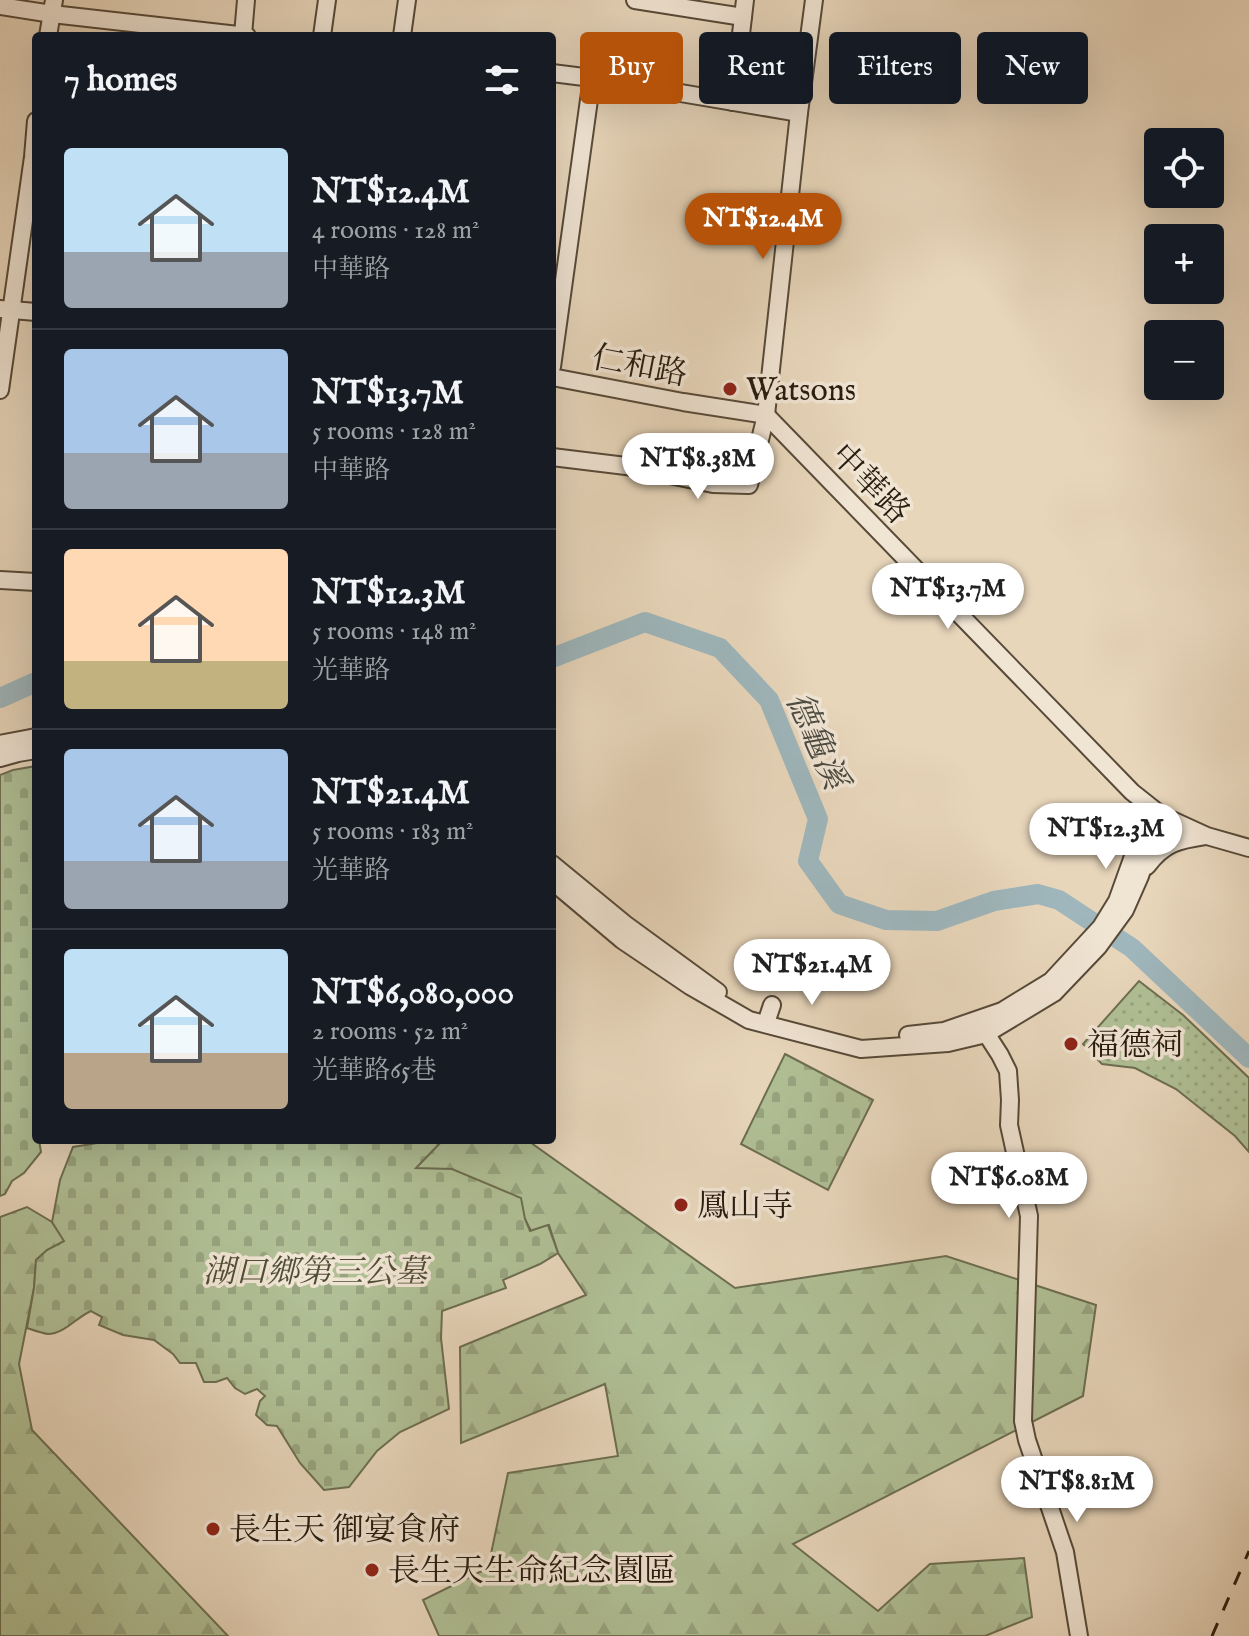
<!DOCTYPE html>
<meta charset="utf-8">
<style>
:root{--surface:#171b24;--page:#20242c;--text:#f1f3f6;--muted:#9ea1a6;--line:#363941;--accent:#b45309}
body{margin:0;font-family:"IM FELL English","Noto Serif TC",serif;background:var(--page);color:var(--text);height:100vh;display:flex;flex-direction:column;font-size:30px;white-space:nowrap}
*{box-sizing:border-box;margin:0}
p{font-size:26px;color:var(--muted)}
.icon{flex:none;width:44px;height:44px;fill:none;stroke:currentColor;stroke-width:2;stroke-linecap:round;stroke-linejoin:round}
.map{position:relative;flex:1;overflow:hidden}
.details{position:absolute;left:32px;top:32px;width:524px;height:1112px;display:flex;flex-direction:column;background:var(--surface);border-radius:8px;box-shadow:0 8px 32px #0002}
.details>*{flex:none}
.top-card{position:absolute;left:580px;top:32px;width:548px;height:72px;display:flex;gap:16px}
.tools{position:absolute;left:1144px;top:128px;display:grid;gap:16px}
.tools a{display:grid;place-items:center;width:80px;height:80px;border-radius:8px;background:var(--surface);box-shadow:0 8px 32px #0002;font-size:40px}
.price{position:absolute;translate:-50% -68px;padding:0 18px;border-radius:28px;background:#fff;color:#222;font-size:26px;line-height:52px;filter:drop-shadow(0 2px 4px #0008)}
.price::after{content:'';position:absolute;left:50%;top:48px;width:24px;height:18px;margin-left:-12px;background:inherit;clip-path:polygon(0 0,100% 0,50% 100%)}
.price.active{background:var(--accent);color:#fff}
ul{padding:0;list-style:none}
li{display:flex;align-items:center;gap:24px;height:200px;padding:0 32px}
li+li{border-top:2px solid var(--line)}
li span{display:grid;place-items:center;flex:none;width:224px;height:160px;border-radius:8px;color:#555}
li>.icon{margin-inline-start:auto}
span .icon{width:96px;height:96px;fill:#fffc;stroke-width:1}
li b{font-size:34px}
h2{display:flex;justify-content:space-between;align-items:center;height:96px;padding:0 32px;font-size:34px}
.pill{padding:0 28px;border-radius:8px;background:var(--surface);box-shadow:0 8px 32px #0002;font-size:28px;line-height:72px}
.pill.active{background:var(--accent);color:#fff}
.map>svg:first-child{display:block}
</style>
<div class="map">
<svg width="1249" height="1636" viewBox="0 0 1249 1636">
<defs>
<pattern id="grass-dots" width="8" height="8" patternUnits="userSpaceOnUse" patternTransform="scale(2)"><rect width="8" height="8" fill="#b0bf95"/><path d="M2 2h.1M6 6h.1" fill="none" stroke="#97a47f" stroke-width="1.8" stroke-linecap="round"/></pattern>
<pattern id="forest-firs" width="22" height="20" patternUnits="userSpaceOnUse" patternTransform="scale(2)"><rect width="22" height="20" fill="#b0bf95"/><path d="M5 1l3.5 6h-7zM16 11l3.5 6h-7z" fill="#97a47f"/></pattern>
<pattern id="cemetery-stones" width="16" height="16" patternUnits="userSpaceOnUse" patternTransform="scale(2)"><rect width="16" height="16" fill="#b0bf95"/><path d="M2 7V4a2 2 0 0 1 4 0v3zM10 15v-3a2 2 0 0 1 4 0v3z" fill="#97a47f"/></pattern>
</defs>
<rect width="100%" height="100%" fill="#e8d6bb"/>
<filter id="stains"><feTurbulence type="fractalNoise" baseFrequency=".0025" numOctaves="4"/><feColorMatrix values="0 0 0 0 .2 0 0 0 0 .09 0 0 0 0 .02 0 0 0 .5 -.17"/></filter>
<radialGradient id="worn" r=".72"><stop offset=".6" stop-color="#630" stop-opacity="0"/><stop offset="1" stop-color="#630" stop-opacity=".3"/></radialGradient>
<polygon fill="url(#grass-dots)" stroke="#6c6e51" stroke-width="2" points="1139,981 1183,1015 1249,1078 1249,1152 1235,1136 1176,1089 1135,1068 1102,1064 1083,1044"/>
<g fill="url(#forest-firs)" stroke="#6c6e51" stroke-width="2">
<polygon points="443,1140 527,1140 735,1288 946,1256 1096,1305 1083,1396 793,1544 878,1611 930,1564 1024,1558 1032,1617 985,1636 439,1636 423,1600 488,1568 508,1473 618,1456 605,1384 461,1443 460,1347 586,1295 558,1253 549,1225 531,1231 525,1219 415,1168"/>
<polygon points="27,1207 52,1222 65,1242 47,1250 36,1260 34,1288 19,1364 32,1430 228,1636 0,1636 0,1217"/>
</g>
<g fill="url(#cemetery-stones)" stroke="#6c6e51" stroke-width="2">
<polygon points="36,766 36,1140 39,1140 41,1152 24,1173 12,1181 5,1194 0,1196 0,775 13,770"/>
<polygon points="785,1054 873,1100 828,1190 741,1144"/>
<path d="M98 1140H443L416 1168 452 1169 521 1198 525 1219 530 1231 548 1225 558 1253 540 1264 503 1280 506 1288 442 1311 441 1338 449 1409 400 1432 377 1451 349 1487 324 1490 300 1463 277 1426 267 1425 256 1415 260 1401 265 1396 257 1389 245 1394 235 1388 227 1378 216 1382H204L196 1363H180L173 1354 154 1340 123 1335 99 1325 102 1317 91 1311C77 1317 64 1334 48 1334 41 1333 33 1330 27 1328L34 1288 36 1260 47 1250 64 1241 52 1222 60 1180 73 1147 98 1143Z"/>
</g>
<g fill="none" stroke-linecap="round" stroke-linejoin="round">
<g stroke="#9eb6bc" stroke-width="20">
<polyline points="552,658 645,622 720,648 769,700 818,819 808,861 839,904 886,920 937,921 994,901 1038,894 1059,900 1132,948 1249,1058"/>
<polyline points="0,698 36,682"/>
</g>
<defs>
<g id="minor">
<polyline points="635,0 743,17"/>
<polyline points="0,6 52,14 247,36"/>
<polyline points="243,35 246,0"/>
<polyline points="48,36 54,0"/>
<polyline points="322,36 327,0"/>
<polyline points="402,36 407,0"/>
<polyline points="552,73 592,78 799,113"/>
<polyline points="733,102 745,0"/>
<polyline points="0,309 36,312"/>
<polyline points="552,367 592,78"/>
<polyline points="552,377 683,402 766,415"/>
<polyline points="0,390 33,157 36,121"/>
<polyline points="766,415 1132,792 1161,815 1207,836 1249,848"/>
<polyline points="552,457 626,466 713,484 749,485 766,415 799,113 814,0"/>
<polyline points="0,580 36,582"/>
<polyline points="0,744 36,737"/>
<polyline points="0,758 18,753 36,750"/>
<polyline points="552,864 625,924 718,992"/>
<path d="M1147 866C1164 843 1178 840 1205 836"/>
<polyline points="552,881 622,940 690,986 749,1020 861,1049 948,1043 986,1034 1054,993 1098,947 1125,910 1140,876 1161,815"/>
<polyline points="768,1017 772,1005"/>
<polyline points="980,1024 1000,1055 1008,1071 1010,1100 1009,1125 1029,1216 1023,1421 1027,1440 1065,1552 1079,1636"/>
<polyline points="908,1035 944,1031 1002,1011 1051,981 1101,927 1117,901 1141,834 1160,816"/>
</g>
</defs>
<use href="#minor" stroke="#574a38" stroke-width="20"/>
<use href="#minor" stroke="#f0e4d3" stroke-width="16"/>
<polyline stroke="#271c0d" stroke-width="3" stroke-dasharray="14 14" stroke-linecap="butt" points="1212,1636 1249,1551"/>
</g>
<g fill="#8f2418" stroke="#f0e4d3" stroke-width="3">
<circle cx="730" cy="389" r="8"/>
<circle cx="1071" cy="1044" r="8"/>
<circle cx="681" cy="1205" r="8"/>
<circle cx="213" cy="1529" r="8"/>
<circle cx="372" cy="1570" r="8"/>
</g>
<g text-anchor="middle" stroke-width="7" stroke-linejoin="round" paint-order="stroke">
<g font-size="32" fill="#271c0d" stroke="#f0e4d3">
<text transform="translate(640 365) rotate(11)" y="11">仁和路</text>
<text transform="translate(871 483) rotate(46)" y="11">中華路</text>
</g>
<g font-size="32" fill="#271c0d" stroke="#f0e4d3" text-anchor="start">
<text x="746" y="400">Watsons</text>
<text x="1087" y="1055">福德祠</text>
<text x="697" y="1216">鳳山寺</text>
<text x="229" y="1540">長生天 御宴食府</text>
<text x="388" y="1581">長生天生命紀念園區</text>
</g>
<g font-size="32" font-style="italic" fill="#504d36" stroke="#f0e4d3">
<text x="315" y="1282">湖口鄉第三公墓</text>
</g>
<g font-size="34" font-style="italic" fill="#4b4a42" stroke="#f0e4d3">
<text transform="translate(818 740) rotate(66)" y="12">德龜溪</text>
</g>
</g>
<rect width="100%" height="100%" filter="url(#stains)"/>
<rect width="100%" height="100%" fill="url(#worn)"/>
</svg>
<div class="tools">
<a><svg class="icon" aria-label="locate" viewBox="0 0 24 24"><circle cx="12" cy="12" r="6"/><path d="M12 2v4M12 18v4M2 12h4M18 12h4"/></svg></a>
<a>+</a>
<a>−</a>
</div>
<b class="price active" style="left:763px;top:261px">NT$12.4M</b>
<b class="price" style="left:698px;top:501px">NT$8.38M</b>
<b class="price" style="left:948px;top:631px">NT$13.7M</b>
<b class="price" style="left:1106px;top:871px">NT$12.3M</b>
<b class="price" style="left:812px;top:1007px">NT$21.4M</b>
<b class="price" style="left:1009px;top:1220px">NT$6.08M</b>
<b class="price" style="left:1077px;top:1524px">NT$8.81M</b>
<div class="top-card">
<a class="pill active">Buy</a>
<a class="pill">Rent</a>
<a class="pill">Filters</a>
<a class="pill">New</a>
</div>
<section class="details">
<h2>7 homes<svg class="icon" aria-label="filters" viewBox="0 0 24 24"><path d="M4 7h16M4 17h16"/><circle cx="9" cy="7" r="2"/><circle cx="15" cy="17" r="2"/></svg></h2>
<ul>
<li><span style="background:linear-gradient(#bfe0f5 65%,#9aa5b1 0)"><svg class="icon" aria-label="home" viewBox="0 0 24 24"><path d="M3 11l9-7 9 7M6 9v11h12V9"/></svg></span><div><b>NT$12.4M</b><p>4 rooms · 128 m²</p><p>中華路</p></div></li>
<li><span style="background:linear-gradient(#a9c7e8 65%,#9aa5b1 0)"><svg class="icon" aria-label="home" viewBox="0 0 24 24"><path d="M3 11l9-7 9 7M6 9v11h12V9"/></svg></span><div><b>NT$13.7M</b><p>5 rooms · 128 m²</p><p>中華路</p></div></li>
<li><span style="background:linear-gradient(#ffd9b3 70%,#c2b280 0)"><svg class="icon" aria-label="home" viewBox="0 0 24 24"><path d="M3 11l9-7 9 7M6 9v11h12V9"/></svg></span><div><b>NT$12.3M</b><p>5 rooms · 148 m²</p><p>光華路</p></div></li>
<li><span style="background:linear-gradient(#a9c7e8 70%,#9aa5b1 0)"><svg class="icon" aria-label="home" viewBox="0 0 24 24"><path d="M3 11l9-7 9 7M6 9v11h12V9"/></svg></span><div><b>NT$21.4M</b><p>5 rooms · 183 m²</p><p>光華路</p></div></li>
<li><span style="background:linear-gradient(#bfe0f5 65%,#b9a48a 0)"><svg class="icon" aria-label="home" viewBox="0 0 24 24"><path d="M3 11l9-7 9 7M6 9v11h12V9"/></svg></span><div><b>NT$6,080,000</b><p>2 rooms · 52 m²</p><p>光華路65巷</p></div></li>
</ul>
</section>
</div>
